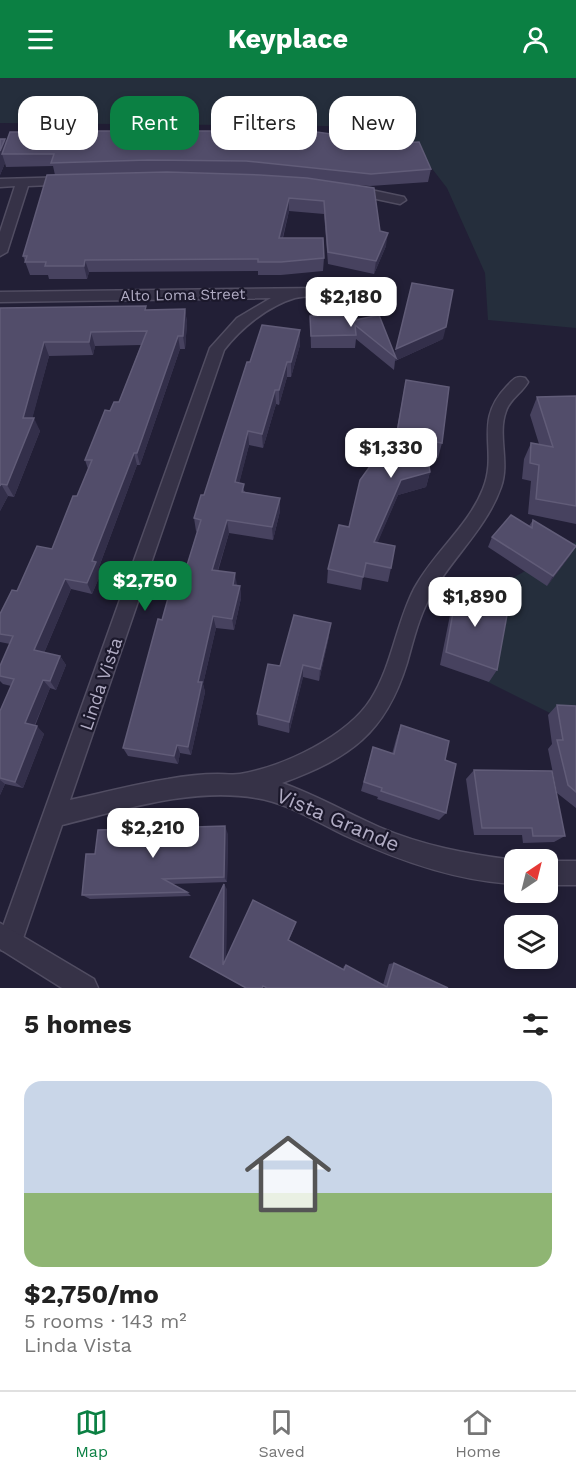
<!DOCTYPE html>
<meta charset="utf-8">
<style>
:root{--surface:#fff;--page:#f2f2f2;--text:#222;--muted:#767676;--line:#e0e0e0;--accent:#0b8043}
body{margin:0;font-family:"Work Sans",sans-serif;background:var(--page);color:var(--text);height:100vh;display:flex;flex-direction:column;font-size:22px;white-space:nowrap}
*{box-sizing:border-box;margin:0}
p{font-size:20px;color:var(--muted)}
.icon{flex:none;width:33px;height:33px;fill:none;stroke:currentColor;stroke-width:2;stroke-linecap:round;stroke-linejoin:round}
.map{position:relative;height:910px;overflow:hidden}
.panel{display:flex;flex-direction:column;background:var(--surface);flex:1}
.panel>*{flex:none}
.hud{position:absolute;left:18px;top:18px;width:540px;height:54px;display:flex;gap:12px}
.needle{width:39px;rotate:35deg}
.controls{position:absolute;left:504px;top:771px;display:grid;gap:12px}
.controls a{display:grid;place-items:center;width:54px;height:54px;border-radius:12px;background:var(--surface);box-shadow:0 3px 9px #0003;font-size:30px}
.price{position:absolute;translate:-50% -51px;padding:0 14px;border-radius:12px;background:#fff;color:#222;font-size:20px;line-height:39px;filter:drop-shadow(0 2px 3px #0008)}
.price::after{content:'';position:absolute;left:50%;top:36px;width:18px;height:14px;margin-left:-9px;background:inherit;clip-path:polygon(0 0,100% 0,50% 100%)}
.price.current{background:var(--accent);color:#fff}
ul{padding:0;list-style:none}
li{display:grid;align-content:center;gap:12px;height:318px;padding:0 24px}
li+li{border-top:2px solid var(--line)}
li span{display:grid;place-items:center;height:186px;border-radius:18px;color:#555}
li>.icon{margin-inline-start:auto}
span .icon{width:108px;height:108px;fill:#fffc;stroke-width:1}
li b{font-size:26px}
h2{display:flex;justify-content:space-between;align-items:center;height:72px;padding:0 24px;font-size:26px}
.tag{padding:0 21px;border-radius:18px;background:var(--surface);box-shadow:0 3px 9px #0003;font-size:21px;line-height:54px}
.tag.current{background:var(--accent);color:#fff}
header{display:flex;justify-content:space-between;align-items:center;height:78px;padding:0 24px;background:var(--accent);color:#fff;font-size:27px;font-weight:700}
.menu{display:flex;justify-content:space-around;align-items:center;height:84px;border-top:2px solid var(--line);background:var(--surface);font-size:16px;color:var(--muted)}
.menu a{display:grid;justify-items:center;gap:3px}
.menu .current{color:var(--accent)}
.map>svg:first-child{display:block}
</style>
<header><svg class="icon" aria-label="menu" viewBox="0 0 24 24"><path d="M4 6h16M4 12h16M4 18h16"/></svg>Keyplace<svg class="icon" aria-label="person" viewBox="0 0 24 24"><circle cx="12" cy="8" r="4"/><path d="M4 21q1-7 8-7t8 7"/></svg></header>
<div class="map">
<svg width="576" height="910" viewBox="0 0 576 910">
<rect width="100%" height="100%" fill="#221f36"/>
<g fill="#252e3c">
<polygon points="0,0 576,0 576,250 488,242 485,195 447,110 413,66 327,48 0,45"/>
<polygon points="576,464 576,648 480,600 506,504"/>
</g>
<g fill="none" stroke-linecap="round" stroke-linejoin="round">
<defs>
<g id="minor">
<polygon points="70,99 76,103 74,106 28,108 7,174 0,178 0,154 15,108 0,109 0,101"/>
<polygon points="352,108 404,119 406,122 400,126 348,115 346,112"/>
<path d="M322 210 365 215 372 220 365 225C344 222 316 215 295 220 268 228 241 250 224 272L70 722C103 715 135 706 168 701 184 698 201 696 218 696 225 696 233 697 240 696 283 689 348 658 371 621 392 588 396 546 414 511 433 475 468 449 483 411 499 372 472 344 507 308 513 302 516 297 525 300L528 304C522 315 510 321 506 333 497 357 510 384 501 409 487 449 455 477 434 512 420 534 414 560 407 585 385 656 350 680 282 705 316 717 347 735 379 749 423 768 468 776 514 782V806C456 803 397 782 344 757 315 743 288 725 256 720 192 709 123 732 62 747L19 872 10 875 1 872 0 857 210 270 237 240 271 220 0 224V214Z"/>
<rect x="548" y="783" width="28" height="24"/>
</g>
<polygon id="tertiary" points="0,845 94,901 98,910 62,910 0,871"/>
</defs>
<use href="#minor" stroke="#514d62" stroke-width="3"/>
<use href="#tertiary" stroke="#514d62" stroke-width="3"/>
<use href="#minor" fill="#363247" fill-rule="evenodd"/>
<use href="#tertiary" fill="#363247" fill-rule="evenodd"/>
</g>
<g fill="#47425f">
<polygon points="73,53 257,55 431,91 428,104 370,108 344,106 380,153 386,168 374,196 328,186 324,136 289,133 283,160 324,180 323,193 281,197 258,197 258,193 89,194 87,201 49,201 48,197 30,197 23,178 55,97 53,88 6,89 5,85 0,97 0,61 5,61 6,65"/>
<polygon points="146,228 146,232 185,231 187,245 185,271 180,271 140,387 137,387 99,489 101,495 92,516 71,511 44,575 60,578 66,587 56,612 50,610 35,648 44,656 23,710 5,706 0,717 0,633 11,608 3,606 0,603 0,588 10,566 0,564 0,536 17,513 52,471 77,418 88,391 85,382 110,333 119,324 141,267 95,268 93,277 49,278 32,340 40,353 14,419 8,418 0,433 0,231"/>
<polygon points="310,238 355,242 395,277 443,261 395,283 394,292 356,261 355,270 311,270"/>
<polygon points="300,252 300,267 291,299 287,299 279,327 276,326 263,370 249,367 239,405 245,414 280,420 280,433 273,462 229,455 218,493 237,507 240,508 241,520 234,552 216,550 203,606 205,614 191,677 180,675 178,686 128,678 123,670 162,542 184,497 197,454 196,453 194,440 204,417 250,284"/>
<polygon points="406,302 442,365 438,380 428,379 430,394 426,409 398,417 377,465 391,490 388,504 363,499 361,512 327,505 328,491 349,449 393,372"/>
<polygon points="576,318 576,446 528,436 531,403 522,401 524,381 531,365 539,366 530,337 537,319"/>
<polygon points="533,442 576,468 569,479 547,508 488,469 492,459 529,448"/>
<polygon points="453,501 477,528 497,592 489,604 440,587 450,537 444,535 448,515"/>
<polygon points="329,558 319,603 303,599 289,655 258,647 257,636 280,588"/>
<polygon points="557,627 576,628 576,730 557,715 548,671 552,666 548,637"/>
<polygon points="401,647 446,735 439,742 377,721 378,719 361,713 373,669 392,676 397,658"/>
<polygon points="474,692 565,758 554,764 523,765 522,757 474,757 466,701"/>
<polygon points="228,756 227,804 172,806 187,814 191,818 90,821 82,817 95,776"/>
<polygon points="227,811 226,881 295,847 289,862 343,891 344,888 346,887 383,907 389,886 394,885 448,910 264,908 263,910 246,910 190,879"/>
</g>
<g fill="#332f4a">
<polygon points="5,61 9,73 2,76 5,85 0,97 0,73"/>
<polygon points="289,120 289,133 279,173 279,160"/>
<polygon points="388,155 386,168 374,196 376,183"/>
<polygon points="85,182 89,194 87,201 84,188"/>
<polygon points="185,231 187,245 185,271 183,258"/>
<polygon points="446,249 443,261 395,283 396,280 394,278 396,271"/>
<polygon points="300,252 300,267 291,299 291,284"/>
<polygon points="91,254 95,268 93,277 89,264"/>
<polygon points="178,258 180,271 140,387 137,375"/>
<polygon points="44,264 49,278 29,353 23,340"/>
<polygon points="287,284 287,299 279,327 279,312"/>
<polygon points="275,312 276,326 263,370 262,356"/>
<polygon points="34,340 40,353 14,419 7,407"/>
<polygon points="248,353 249,367 236,418 235,404"/>
<polygon points="134,375 137,387 99,489 101,495 92,516 87,505 92,483"/>
<polygon points="430,394 426,409 398,417 372,478 374,464 401,402"/>
<polygon points="1,406 8,418 0,433 0,408"/>
<polygon points="280,420 280,433 273,462 272,449"/>
<polygon points="227,442 229,455 214,504 212,492"/>
<polygon points="576,468 569,479 547,508 553,498"/>
<polygon points="235,495 237,507 233,507"/>
<polygon points="65,501 71,511 41,582 34,572"/>
<polygon points="240,508 241,520 234,552 232,541"/>
<polygon points="213,538 216,550 203,606 205,614 191,677 188,669 198,604"/>
<polygon points="331,545 329,558 319,603 320,591"/>
<polygon points="60,578 66,587 56,612 50,603"/>
<polygon points="303,587 303,599 289,655 289,644"/>
<polygon points="43,602 50,610 32,653 25,645"/>
<polygon points="37,648 44,656 23,710 15,704"/>
<polygon points="177,667 180,675 178,686 174,678"/>
<polygon points="0,702 5,706 0,717"/>
<polygon points="225,748 228,756 227,804 224,799"/>
<polygon points="224,806 227,811 226,889 223,887"/>
</g>
<g fill="#524d6a" stroke="#615c78" stroke-width="1.5">
<polygon points="40,50 72,50 71,53 257,53 257,55 279,55 315,60 317,54 397,65 419,64 431,91 371,96 246,83 148,82 51,85 54,76 2,76 10,54 39,54"/>
<polygon points="0,61 5,61 0,73"/>
<polygon points="167,94 260,97 307,100 374,110 380,153 388,155 376,183 328,174 324,123 289,120 279,160 323,160 324,180 281,184 258,184 258,181 85,182 84,188 45,188 46,184 25,184 27,178 23,178 47,97"/>
<polygon points="412,205 453,212 446,249 396,271"/>
<polygon points="146,228 145,232 185,231 183,258 178,258 137,375 134,375 92,483 96,484 87,505 65,501 34,572 60,578 50,603 43,602 25,645 37,648 15,704 0,700 0,633 14,601 0,598 0,588 13,558 0,556 0,536 12,512 17,513 37,468 52,471 73,418 77,418 92,382 85,382 105,332 110,333 114,324 119,324 147,253 91,254 89,264 44,264 23,340 34,340 7,407 1,406 0,408 0,230"/>
<polygon points="379,237 396,280 355,247 356,257 311,258 310,238 354,238 355,242"/>
<polygon points="262,247 300,252 291,284 287,284 279,312 275,312 262,356 248,353 235,404 244,406 242,414 280,420 272,449 227,442 212,492 235,495 233,507 240,508 232,541 213,538 198,604 202,604 188,669 177,667 174,678 123,670 158,541 162,542 175,495 184,497 201,442 194,440 201,417 204,417 247,284 250,284"/>
<polygon points="406,302 449,309 442,365 425,362 430,394 401,402 374,464 395,468 391,490 366,485 363,499 328,491 339,447 349,449 360,402 381,373 394,372"/>
<polygon points="576,318 576,428 536,421 539,387 530,385 531,365 553,369 537,319"/>
<polygon points="511,437 532,450 533,442 576,468 553,498 492,459"/>
<polygon points="453,501 474,506 477,528 507,537 497,592 446,574 455,523 450,521"/>
<polygon points="294,537 331,545 320,591 303,587 289,644 257,636 268,586 280,588"/>
<polygon points="557,627 576,628 576,714 568,707 557,662 563,662"/>
<polygon points="401,647 449,663 445,682 456,686 446,735 381,713 382,710 364,704 373,669 394,676"/>
<polygon points="474,692 552,693 565,758 533,758 532,750 482,750"/>
<polygon points="225,748 224,799 163,801 187,814 82,817 86,776 95,776 98,752"/>
<polygon points="224,806 223,887 253,822 296,844 288,862 344,892 346,887 387,909 394,885 448,910 267,910 263,908 262,910 246,910 190,879"/>
</g>
<g text-anchor="middle" stroke-width="4.5" stroke-linejoin="round" paint-order="stroke">
<g font-size="15" fill="#b1acc4" stroke="#1b182b">
<text transform="translate(183 217) rotate(-1)" y="5">Alto Loma Street</text>
</g>
<g font-size="18" fill="#b1acc4" stroke="#1b182b">
<text transform="translate(101 606) rotate(-71)" y="6">Linda Vista</text>
</g>
<g font-size="21" fill="#b1acc4" stroke="#1b182b">
<text transform="translate(338 742) rotate(23)" y="7">Vista Grande</text>
</g>
</g>
</svg>
<div class="controls">
<a><svg class="needle" viewBox="-14 -14 28 28"><path d="M0-13l5 13h-10z" fill="#e53935"/><path d="M0 13l5-13h-10z" fill="#767676"/></svg></a>
<a><svg class="icon" aria-label="layers" viewBox="0 0 24 24"><path d="M12 4l9 5-9 5-9-5zM3 14l9 5 9-5"/></svg></a>
</div>
<b class="price" style="left:351px;top:250px">$2,180</b>
<b class="price" style="left:391px;top:401px">$1,330</b>
<b class="price current" style="left:145px;top:534px">$2,750</b>
<b class="price" style="left:475px;top:550px">$1,890</b>
<b class="price" style="left:153px;top:781px">$2,210</b>
<div class="hud">
<a class="tag">Buy</a>
<a class="tag current">Rent</a>
<a class="tag">Filters</a>
<a class="tag">New</a>
</div>
</div>
<section class="panel">
<h2>5 homes<svg class="icon" aria-label="filters" viewBox="0 0 24 24"><path d="M4 7h16M4 17h16"/><circle cx="9" cy="7" r="2"/><circle cx="15" cy="17" r="2"/></svg></h2>
<ul>
<li><span style="background:linear-gradient(#c9d6e8 60%,#8fb573 0)"><svg class="icon" aria-label="home" viewBox="0 0 24 24"><path d="M3 11l9-7 9 7M6 9v11h12V9"/></svg></span><div><b>$2,750/mo</b><p>5 rooms · 143 m²</p><p>Linda Vista</p></div></li>
</ul>
</section>
<nav class="menu">
<a class="current"><svg class="icon" aria-label="map" viewBox="0 0 24 24"><path d="M3 6l6-2 6 2 6-2v14l-6 2-6-2-6 2zM9 4v14M15 6v14"/></svg>Map</a>
<a><svg class="icon" aria-label="saved" viewBox="0 0 24 24"><path d="M7 4h10v16l-5-4-5 4z"/></svg>Saved</a>
<a><svg class="icon" aria-label="home" viewBox="0 0 24 24"><path d="M3 11l9-7 9 7M6 9v11h12V9"/></svg>Home</a>
</nav>
